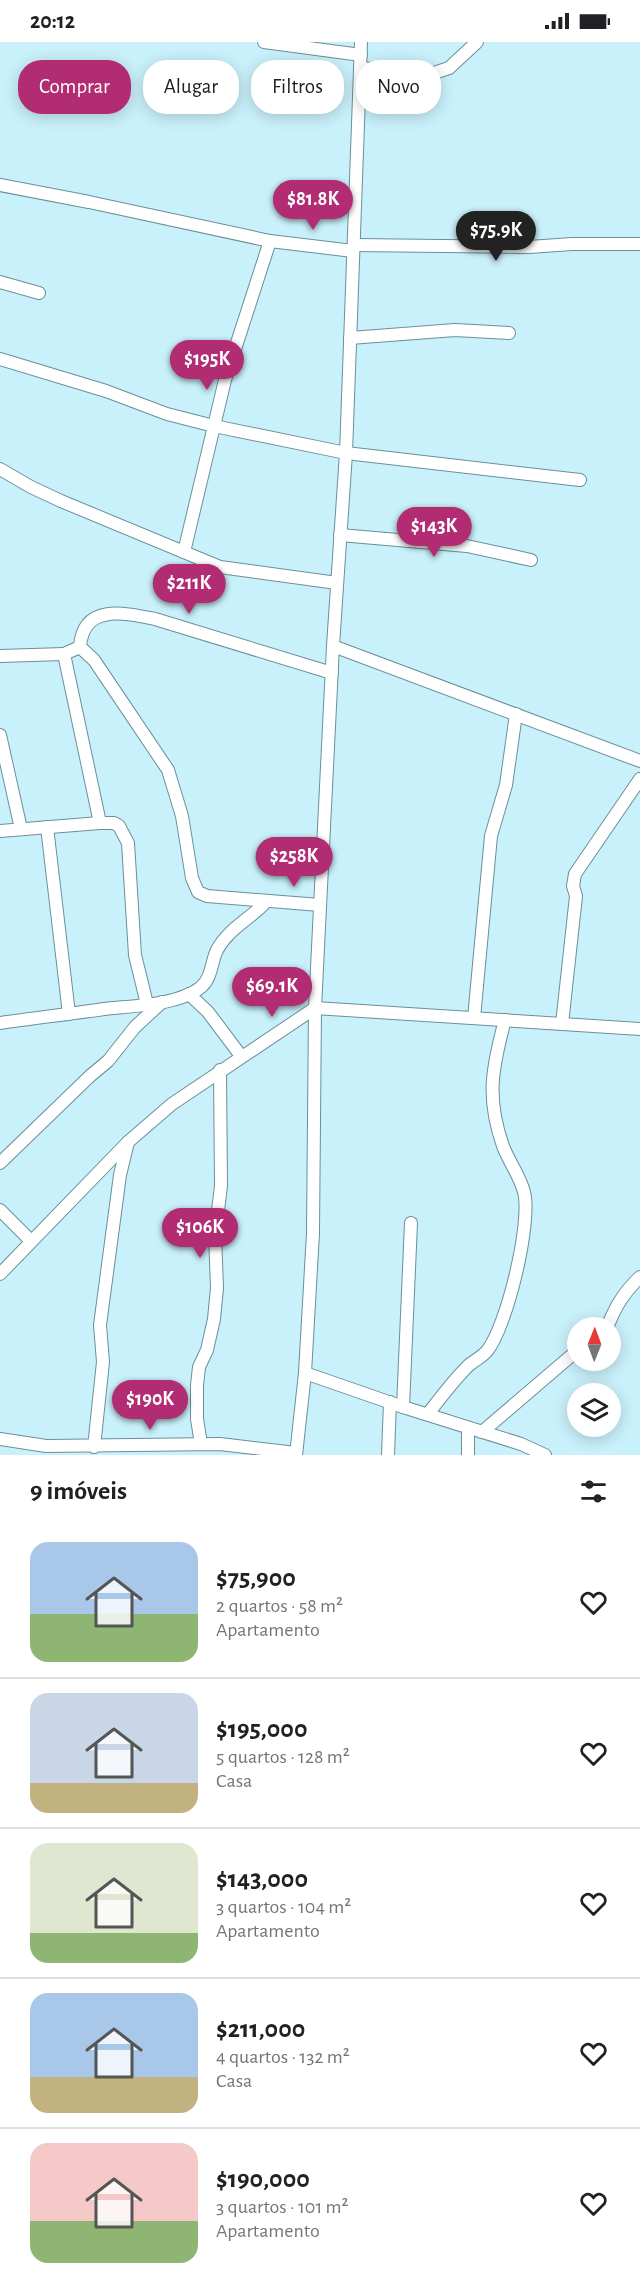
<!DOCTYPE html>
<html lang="pt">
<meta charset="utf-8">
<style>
:root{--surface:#fff;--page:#f2f2f2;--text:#202124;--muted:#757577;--line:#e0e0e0;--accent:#b12c73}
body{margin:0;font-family:"Alegreya Sans",sans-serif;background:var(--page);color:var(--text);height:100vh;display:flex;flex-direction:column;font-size:22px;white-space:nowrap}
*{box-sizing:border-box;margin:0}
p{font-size:20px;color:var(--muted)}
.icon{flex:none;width:33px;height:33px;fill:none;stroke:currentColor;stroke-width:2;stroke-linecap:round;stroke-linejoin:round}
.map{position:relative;height:1413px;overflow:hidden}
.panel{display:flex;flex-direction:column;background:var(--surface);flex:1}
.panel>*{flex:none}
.guide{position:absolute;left:18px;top:18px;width:604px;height:54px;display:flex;gap:12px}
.needle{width:39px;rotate:1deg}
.buttons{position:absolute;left:567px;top:1275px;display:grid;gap:12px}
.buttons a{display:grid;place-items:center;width:54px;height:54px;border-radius:50%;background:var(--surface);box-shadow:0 3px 15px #0003;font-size:30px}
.price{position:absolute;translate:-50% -51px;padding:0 14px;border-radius:21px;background:var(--accent);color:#fff;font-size:20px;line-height:39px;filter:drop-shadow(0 2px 3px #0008)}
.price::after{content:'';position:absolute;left:50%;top:36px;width:18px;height:14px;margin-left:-9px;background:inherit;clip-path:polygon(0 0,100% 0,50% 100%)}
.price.selected{background:#222;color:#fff}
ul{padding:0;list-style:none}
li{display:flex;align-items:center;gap:18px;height:150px;padding:0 30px}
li+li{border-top:2px solid var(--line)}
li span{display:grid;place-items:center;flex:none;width:168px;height:120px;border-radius:18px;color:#555}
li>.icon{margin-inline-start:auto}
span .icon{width:72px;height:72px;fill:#fffc;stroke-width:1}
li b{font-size:26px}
h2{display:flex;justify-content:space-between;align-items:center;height:72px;padding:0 30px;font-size:26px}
.chip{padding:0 21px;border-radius:24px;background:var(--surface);box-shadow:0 3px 15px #0003;font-size:21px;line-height:54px}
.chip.selected{background:var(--accent);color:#fff}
.status{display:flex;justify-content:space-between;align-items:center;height:42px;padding:0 30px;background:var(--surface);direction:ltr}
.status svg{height:16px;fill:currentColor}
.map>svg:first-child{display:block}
</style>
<div class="status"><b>20:12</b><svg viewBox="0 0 49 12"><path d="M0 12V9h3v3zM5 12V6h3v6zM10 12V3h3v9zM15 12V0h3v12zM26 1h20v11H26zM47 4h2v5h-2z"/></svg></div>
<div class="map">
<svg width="640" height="1413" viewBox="0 0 640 1413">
<rect width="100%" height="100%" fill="#c9f1fb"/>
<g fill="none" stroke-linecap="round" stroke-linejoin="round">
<defs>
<g id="minor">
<polyline points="264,0 361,13"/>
<polyline points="360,26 431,32 449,26 477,0"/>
<polyline points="0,143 89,160 270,199 353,209"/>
<polyline points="354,203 529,205 572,202 640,202"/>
<polyline points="0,240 39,251"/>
<polyline points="350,296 455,288 509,291"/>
<polyline points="0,317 106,349 167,372 214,384 346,411 580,438"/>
<polyline points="0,427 31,445 61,459 220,525 337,541"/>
<polyline points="340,493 467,504 531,518"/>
<polyline points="184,510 225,338 270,199"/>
<polyline points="333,604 640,719"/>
<polyline points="80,605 94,618 168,728 182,774 192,836 198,850 207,854 320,863"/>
<path d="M80 605C83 561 125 571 155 577L332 631"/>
<polyline points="80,605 64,612 100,781"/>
<polyline points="0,614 64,612"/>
<polyline points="0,693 21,787"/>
<polyline points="47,785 69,972"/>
<polyline points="0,789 100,781 114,781 119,784 128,801 135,913 147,962"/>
<polyline points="189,952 208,970 241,1014"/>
<polyline points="474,976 491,794 506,743 516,672"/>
<path d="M0 981C35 976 70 972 104 967 131 964 180 963 201 945 212 936 211 920 217 908 228 887 250 877 266 860"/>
<polyline points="562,982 576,854 573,844 575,832 640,737"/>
<polyline points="0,1121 90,1034 108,1019 135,985 162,960"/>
<polyline points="0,1168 31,1199"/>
<polyline points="0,1232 128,1100 172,1062 315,966 640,987"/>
<path d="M607 1286C615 1265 624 1250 640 1235"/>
<polyline points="305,1331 403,1365 521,1402 545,1413"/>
<polyline points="403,1365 411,1181"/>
<path d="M428 1372C440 1356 454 1338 469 1323 475 1318 482 1315 487 1309 507 1284 532 1180 524 1150 520 1134 509 1120 503 1104 486 1056 492 1026 505 978"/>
<polyline points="482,1390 572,1313 578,1311"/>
<polyline points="0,1397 46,1404 220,1402 296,1411"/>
<polyline points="201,1402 197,1377 197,1343 199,1325 207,1308 214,1277 217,1246 215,1193 221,1144 220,1028"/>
<polyline points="94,1405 103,1320 100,1283 120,1133 128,1100"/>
<polyline points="296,1413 305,1331 313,1191 315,966 333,604 346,411 361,0"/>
<polyline points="388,1413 390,1360"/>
<polyline points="468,1413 468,1386"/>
</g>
</defs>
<use href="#minor" stroke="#6b8f99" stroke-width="14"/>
<use href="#minor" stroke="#fff" stroke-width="12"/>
</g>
</svg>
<div class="buttons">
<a><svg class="needle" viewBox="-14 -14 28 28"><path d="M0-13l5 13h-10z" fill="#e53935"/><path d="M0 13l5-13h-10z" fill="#757577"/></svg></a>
<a><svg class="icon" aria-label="layers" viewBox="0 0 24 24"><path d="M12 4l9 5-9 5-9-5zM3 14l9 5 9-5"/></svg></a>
</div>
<b class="price" style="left:313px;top:189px">$81.8K</b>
<b class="price selected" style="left:496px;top:220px">$75.9K</b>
<b class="price" style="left:207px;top:349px">$195K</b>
<b class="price" style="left:434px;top:516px">$143K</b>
<b class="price" style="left:189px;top:573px">$211K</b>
<b class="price" style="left:294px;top:846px">$258K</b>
<b class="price" style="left:272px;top:976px">$69.1K</b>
<b class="price" style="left:200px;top:1217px">$106K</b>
<b class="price" style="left:150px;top:1389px">$190K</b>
<div class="guide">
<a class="chip selected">Comprar</a>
<a class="chip">Alugar</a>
<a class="chip">Filtros</a>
<a class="chip">Novo</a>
</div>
</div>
<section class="panel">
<h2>9 imóveis<svg class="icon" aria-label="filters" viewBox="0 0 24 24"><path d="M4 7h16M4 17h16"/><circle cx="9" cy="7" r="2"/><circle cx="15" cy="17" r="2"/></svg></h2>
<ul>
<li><span style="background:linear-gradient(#a9c7e8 60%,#8fb573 0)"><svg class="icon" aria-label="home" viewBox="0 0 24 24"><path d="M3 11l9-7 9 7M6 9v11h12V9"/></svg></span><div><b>$75,900</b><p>2 quartos · 58 m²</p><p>Apartamento</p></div><svg class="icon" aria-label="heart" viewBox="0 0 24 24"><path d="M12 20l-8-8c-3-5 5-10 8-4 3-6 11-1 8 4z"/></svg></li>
<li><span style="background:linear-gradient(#c9d6e8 75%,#c2b280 0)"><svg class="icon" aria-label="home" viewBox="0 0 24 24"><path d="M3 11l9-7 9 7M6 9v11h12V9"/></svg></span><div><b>$195,000</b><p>5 quartos · 128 m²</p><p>Casa</p></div><svg class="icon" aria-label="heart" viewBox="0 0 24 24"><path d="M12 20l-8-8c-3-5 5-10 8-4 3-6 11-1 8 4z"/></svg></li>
<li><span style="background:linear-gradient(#dfe7d0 75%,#8fb573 0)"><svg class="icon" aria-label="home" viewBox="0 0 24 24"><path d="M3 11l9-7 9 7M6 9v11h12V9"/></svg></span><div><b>$143,000</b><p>3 quartos · 104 m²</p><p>Apartamento</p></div><svg class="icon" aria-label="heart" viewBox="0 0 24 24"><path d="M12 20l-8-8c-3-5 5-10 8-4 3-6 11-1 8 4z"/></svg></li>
<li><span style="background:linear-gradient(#a9c7e8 70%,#c2b280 0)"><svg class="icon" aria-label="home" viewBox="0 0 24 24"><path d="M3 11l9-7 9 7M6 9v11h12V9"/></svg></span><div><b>$211,000</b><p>4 quartos · 132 m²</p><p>Casa</p></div><svg class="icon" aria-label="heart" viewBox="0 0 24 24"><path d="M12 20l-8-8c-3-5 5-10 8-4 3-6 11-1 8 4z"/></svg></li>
<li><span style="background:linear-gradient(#f6c9c9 65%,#8fb573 0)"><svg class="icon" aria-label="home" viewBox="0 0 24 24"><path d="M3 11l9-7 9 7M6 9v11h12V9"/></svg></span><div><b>$190,000</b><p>3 quartos · 101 m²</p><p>Apartamento</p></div><svg class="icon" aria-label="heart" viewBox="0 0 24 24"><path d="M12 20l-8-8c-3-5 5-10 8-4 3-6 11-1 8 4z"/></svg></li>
</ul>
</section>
